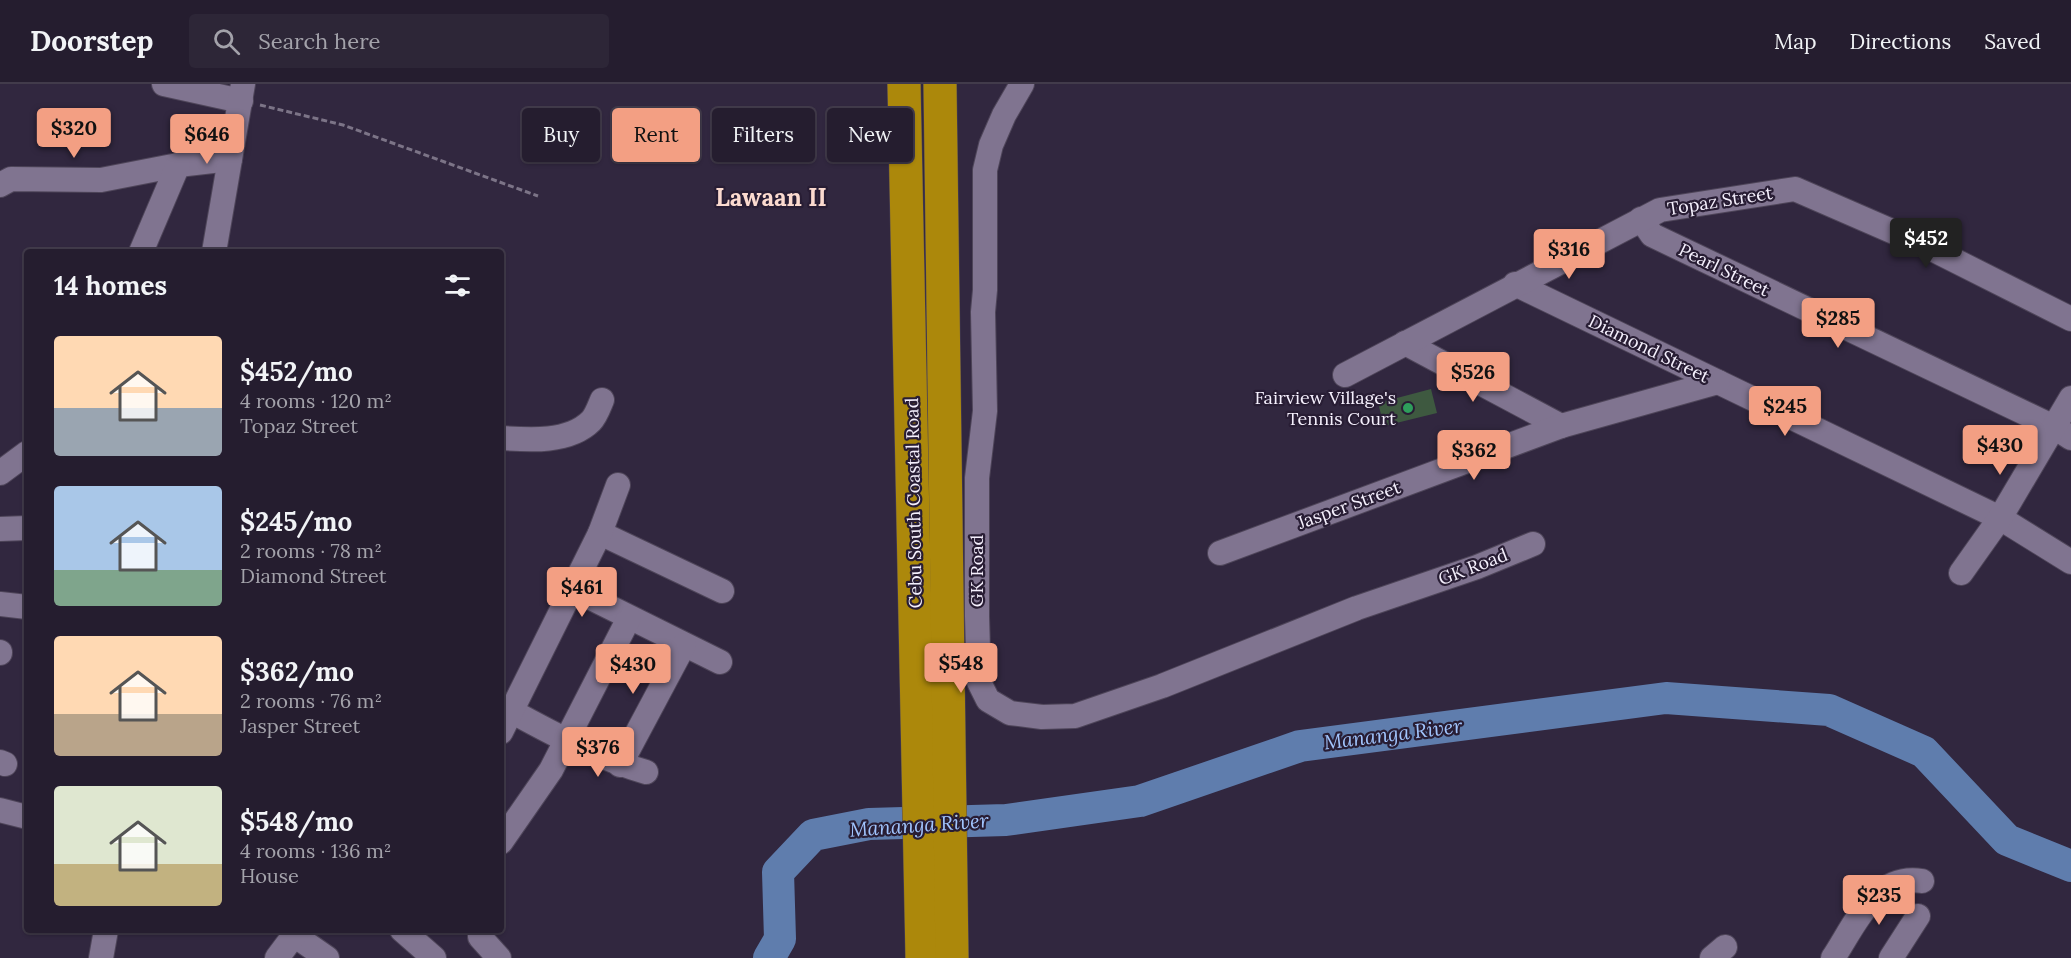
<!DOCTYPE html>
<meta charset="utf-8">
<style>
:root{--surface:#251d2f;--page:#2d2637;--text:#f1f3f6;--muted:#a3a2aa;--line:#423b4b;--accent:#f39f83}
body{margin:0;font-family:Lora,serif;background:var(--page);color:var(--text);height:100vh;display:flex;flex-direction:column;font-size:22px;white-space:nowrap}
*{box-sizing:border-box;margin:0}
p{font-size:20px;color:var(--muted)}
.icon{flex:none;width:33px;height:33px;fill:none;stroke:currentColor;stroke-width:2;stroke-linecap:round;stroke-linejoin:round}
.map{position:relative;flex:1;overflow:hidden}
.side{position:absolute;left:24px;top:165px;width:480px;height:684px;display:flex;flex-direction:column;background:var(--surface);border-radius:6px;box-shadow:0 2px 4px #0004,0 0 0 2px var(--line)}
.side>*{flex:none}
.hud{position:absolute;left:522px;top:24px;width:570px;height:54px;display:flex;gap:12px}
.price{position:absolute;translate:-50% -51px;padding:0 14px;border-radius:6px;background:var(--accent);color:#111;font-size:20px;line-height:39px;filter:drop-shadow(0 2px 3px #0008)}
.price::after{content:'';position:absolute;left:50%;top:36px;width:18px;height:14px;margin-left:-9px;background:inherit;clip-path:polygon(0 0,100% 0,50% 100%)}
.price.selected{background:#222;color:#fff}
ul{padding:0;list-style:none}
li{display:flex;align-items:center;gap:18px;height:150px;padding:0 30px}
li span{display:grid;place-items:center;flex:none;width:168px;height:120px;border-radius:6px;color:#555}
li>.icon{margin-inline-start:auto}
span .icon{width:72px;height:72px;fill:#fffc;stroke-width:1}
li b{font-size:26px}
h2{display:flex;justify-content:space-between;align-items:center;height:72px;padding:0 30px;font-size:26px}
.tag{padding:0 21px;border-radius:6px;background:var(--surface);box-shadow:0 2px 4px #0004,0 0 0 2px var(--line);font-size:21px;line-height:54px}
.tag.selected{background:var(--accent);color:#111}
header{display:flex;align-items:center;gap:36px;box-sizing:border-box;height:84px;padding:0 30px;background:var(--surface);border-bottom:2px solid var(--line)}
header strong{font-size:28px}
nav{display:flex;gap:33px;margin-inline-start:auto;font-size:21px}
.search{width:420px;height:54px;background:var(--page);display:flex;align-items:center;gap:15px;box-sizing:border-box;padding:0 21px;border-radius:6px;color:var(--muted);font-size:22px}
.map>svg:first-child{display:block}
</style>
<header>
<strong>Doorstep</strong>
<div class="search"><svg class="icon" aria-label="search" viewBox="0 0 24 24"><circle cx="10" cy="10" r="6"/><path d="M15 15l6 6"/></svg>Search here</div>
<nav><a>Map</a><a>Directions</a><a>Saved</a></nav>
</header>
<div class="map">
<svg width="2071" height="874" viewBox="0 0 2071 874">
<rect width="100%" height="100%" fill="#31273f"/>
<polygon fill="#3e5940" points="1431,305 1437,329 1384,342 1378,319"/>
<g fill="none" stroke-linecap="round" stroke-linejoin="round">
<polyline stroke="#5f7dad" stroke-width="32" points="769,874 780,855 778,788 813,751 869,740 1006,736 1140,717 1300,662 1666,614 1829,626 1924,668 2007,756 2071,782"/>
<defs>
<g id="minor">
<polyline points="164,0 241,17"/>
<polyline points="1022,0 1004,31 991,61 985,86 985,206 983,228 985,327 977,394 977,532 979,598 988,616 1010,629 1042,633 1075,632 1162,602 1357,524 1477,483 1533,460"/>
<polyline points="0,101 11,95 101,96 178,81 230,75"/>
<polyline points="1641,135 1652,151 2054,343 2071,354"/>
<polyline points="141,168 178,81"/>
<polyline points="214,168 243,0"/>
<polyline points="1515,200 2000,434 2071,478"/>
<polyline points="1405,259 1561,342"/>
<polyline points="1345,291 1660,126 1795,105 1926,162 2071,235"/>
<path d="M501 354C529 356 569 359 591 337 596 332 599 323 602 316"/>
<polyline points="0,389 27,369"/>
<polyline points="0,445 27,444"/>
<polyline points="600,449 722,507"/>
<polyline points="1220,469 1561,342 1718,298"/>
<polyline points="1961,489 2000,434 2071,314"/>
<polyline points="573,505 720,578"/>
<polyline points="0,520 27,523"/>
<polyline points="0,569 0,568"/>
<path d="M511 627C555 651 598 674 646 688"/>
<polyline points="501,648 600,449 618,401"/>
<polyline points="0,678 5,680"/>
<polyline points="620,681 684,561"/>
<polyline points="0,726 27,733"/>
<polyline points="501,758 551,686 629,534"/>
<polyline points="402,846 434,874"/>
<polyline points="480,846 480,853 499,874"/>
<polyline points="294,851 327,874"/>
<polyline points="101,874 106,846"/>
<polyline points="277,874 298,846"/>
<polyline points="1712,874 1725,863"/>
<path d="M1833 874C1855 841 1875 789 1922 797"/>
<polyline points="1891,874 1918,832"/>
</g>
<g id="highway">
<polyline points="904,0 922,874"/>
<polyline points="940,0 952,874"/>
</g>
</defs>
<use href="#minor" stroke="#4e4559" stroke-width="26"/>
<use href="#highway" stroke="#4e4559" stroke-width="34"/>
<polyline stroke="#7c7487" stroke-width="3" stroke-dasharray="6 3" stroke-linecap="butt" points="260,21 343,41 538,112"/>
<use href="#minor" stroke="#807490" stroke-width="24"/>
<use href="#highway" stroke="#ac880b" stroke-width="33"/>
</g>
<circle fill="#2e9e5b" stroke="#281d34" stroke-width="2" cx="1408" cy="324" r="6"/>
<g text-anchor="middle" stroke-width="4.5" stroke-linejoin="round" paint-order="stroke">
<g font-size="18" fill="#f5f0fd" stroke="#281d34">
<text transform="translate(1720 117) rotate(-9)" y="6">Topaz Street</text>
<text transform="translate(1724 186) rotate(26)" y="6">Pearl Street</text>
<text transform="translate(1649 265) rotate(26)" y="6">Diamond Street</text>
<text transform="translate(914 419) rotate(-91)" y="6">Cebu South Coastal Road</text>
<text transform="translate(1349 421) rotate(-20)" y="6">Jasper Street</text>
<text transform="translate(1473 483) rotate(-21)" y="6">GK Road</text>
<text transform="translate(977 487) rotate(-90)" y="6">GK Road</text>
</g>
<g font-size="18" fill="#f5f0fd" stroke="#281d34" text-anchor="end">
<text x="1396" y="320">Fairview Village's<tspan x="1396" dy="21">Tennis Court</tspan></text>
</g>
<g font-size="20" font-style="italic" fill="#a1c4fd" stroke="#281d34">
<text transform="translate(1393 650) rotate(-7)" y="7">Mananga River</text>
<text transform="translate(919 741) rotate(-4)" y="7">Mananga River</text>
</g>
<g font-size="24" font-weight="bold" fill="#fbdacf" stroke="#281d34">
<text x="771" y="122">Lawaan II</text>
</g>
</g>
</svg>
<b class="price" style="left:74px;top:75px">$320</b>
<b class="price" style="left:207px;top:81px">$646</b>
<b class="price selected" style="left:1926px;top:185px">$452</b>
<b class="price" style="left:1569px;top:196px">$316</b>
<b class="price" style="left:1838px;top:265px">$285</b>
<b class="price" style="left:1473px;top:319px">$526</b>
<b class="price" style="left:1785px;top:353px">$245</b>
<b class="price" style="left:2000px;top:392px">$430</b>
<b class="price" style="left:1474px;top:397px">$362</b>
<b class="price" style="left:582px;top:534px">$461</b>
<b class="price" style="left:961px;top:610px">$548</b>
<b class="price" style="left:633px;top:611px">$430</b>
<b class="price" style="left:598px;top:694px">$376</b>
<b class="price" style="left:1879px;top:842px">$235</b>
<div class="hud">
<a class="tag">Buy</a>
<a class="tag selected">Rent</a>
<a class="tag">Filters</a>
<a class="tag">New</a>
</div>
<section class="side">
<h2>14 homes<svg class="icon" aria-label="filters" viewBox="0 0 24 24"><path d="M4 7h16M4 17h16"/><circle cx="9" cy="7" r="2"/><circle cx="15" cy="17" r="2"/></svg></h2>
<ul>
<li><span style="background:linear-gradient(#ffd9b3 60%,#9aa5b1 0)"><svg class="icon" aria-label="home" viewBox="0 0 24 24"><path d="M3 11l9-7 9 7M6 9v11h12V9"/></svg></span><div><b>$452/mo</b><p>4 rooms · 120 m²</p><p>Topaz Street</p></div></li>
<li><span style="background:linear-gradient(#a9c7e8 70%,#7fa58c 0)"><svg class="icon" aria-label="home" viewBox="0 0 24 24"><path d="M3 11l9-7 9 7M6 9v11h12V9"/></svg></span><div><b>$245/mo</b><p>2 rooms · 78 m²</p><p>Diamond Street</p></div></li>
<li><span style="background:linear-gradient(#ffd9b3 65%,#b9a48a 0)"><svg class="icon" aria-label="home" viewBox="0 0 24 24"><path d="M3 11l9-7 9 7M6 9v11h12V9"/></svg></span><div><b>$362/mo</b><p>2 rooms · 76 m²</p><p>Jasper Street</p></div></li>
<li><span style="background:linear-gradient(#dfe7d0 65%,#c2b280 0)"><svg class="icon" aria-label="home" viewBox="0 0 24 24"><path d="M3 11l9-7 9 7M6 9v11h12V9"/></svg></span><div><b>$548/mo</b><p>4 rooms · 136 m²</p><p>House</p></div></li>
</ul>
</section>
</div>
